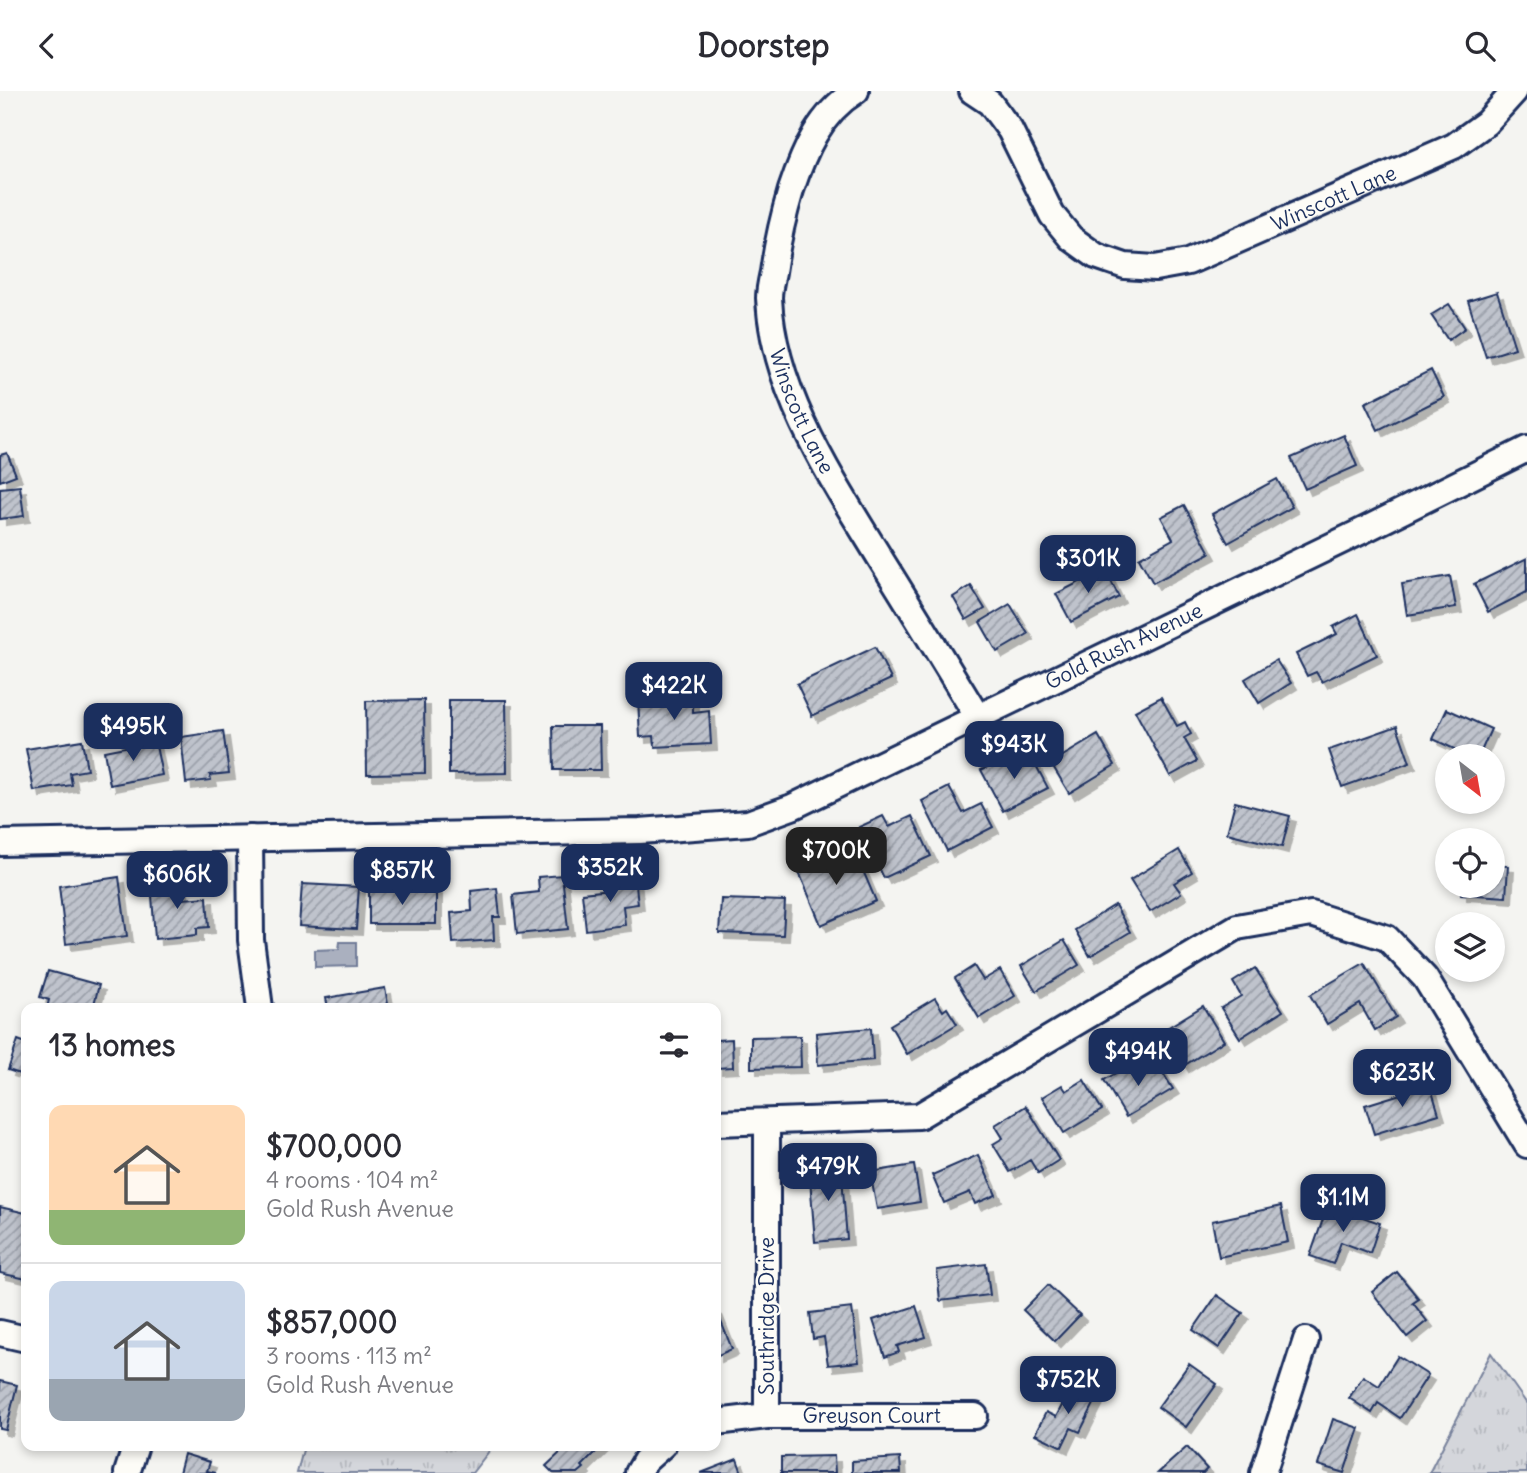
<!DOCTYPE html>
<meta charset="utf-8">
<style>
:root{--surface:#fff;--page:#f7f7f7;--text:#2b2b33;--muted:#7c7c81;--line:#e1e1e2;--accent:#1b2f5e}
body{margin:0;font-family:Delius,sans-serif;background:var(--page);color:var(--text);height:100vh;display:flex;flex-direction:column;font-size:26px;white-space:nowrap}
*{box-sizing:border-box;margin:0}
p{font-size:23px;color:var(--muted)}
.icon{flex:none;width:38px;height:38px;fill:none;stroke:currentColor;stroke-width:2;stroke-linecap:round;stroke-linejoin:round}
.map{position:relative;flex:1;overflow:hidden}
.drawer{position:absolute;left:21px;top:912px;width:700px;height:448px;display:flex;flex-direction:column;background:var(--surface);border-radius:14px;box-shadow:0 4px 10px #0003}
.drawer>*{flex:none}
.needle{width:46px;rotate:149deg}
.fabs{position:absolute;left:1435px;top:653px;display:grid;gap:14px}
.fabs a{display:grid;place-items:center;width:70px;height:70px;border-radius:50%;background:var(--surface);box-shadow:0 4px 10px #0003;font-size:35px}
.price{position:absolute;translate:-50% -60px;padding:0 16px;border-radius:14px;background:var(--accent);color:#fff;font-size:23px;line-height:46px;filter:drop-shadow(0 2px 4px #0008)}
.price::after{content:'';position:absolute;left:50%;top:42px;width:21px;height:16px;margin-left:-10px;background:inherit;clip-path:polygon(0 0,100% 0,50% 100%)}
.price.current{background:#222;color:#fff}
ul{padding:0;list-style:none}
li{display:flex;align-items:center;gap:21px;height:175px;padding:0 28px}
li+li{border-top:2px solid var(--line)}
li span{display:grid;place-items:center;flex:none;width:196px;height:140px;border-radius:14px;color:#555}
li>.icon{margin-inline-start:auto}
span .icon{width:84px;height:84px;fill:#fffc;stroke-width:1}
li b{font-size:30px}
h2{display:flex;justify-content:space-between;align-items:center;height:84px;padding:0 28px;font-size:30px}
header{display:flex;justify-content:space-between;align-items:center;height:91px;padding:0 28px;background:var(--surface);font-size:32px;font-weight:800}
.map>svg:first-child{display:block}
</style>
<header><svg class="icon" aria-label="back" viewBox="0 0 24 24"><path d="M15 5l-7 7 7 7"/></svg>Doorstep<svg class="icon" aria-label="search" viewBox="0 0 24 24"><circle cx="10" cy="10" r="6"/><path d="M15 15l6 6"/></svg></header>
<div class="map">
<svg width="1527" height="1382" viewBox="0 0 1527 1382">
<defs>
<pattern id="park-tufts" width="24" height="20" patternUnits="userSpaceOnUse" patternTransform="scale(1.75)"><rect width="24" height="20" fill="#d4d6db"/><path d="M3 7l-1-3M5 7V3M7 7l1-3M15 17l-1-3M17 17v-4M19 17l1-3" fill="none" stroke="#b5b8be"/></pattern>
<pattern id="building-hatch" width="6" height="6" patternUnits="userSpaceOnUse" patternTransform="scale(1.75)"><rect width="6" height="6" fill="#bfc3cc"/><path d="M-1 1l2-2M0 6l6-6M5 7l2-2" fill="none" stroke="#9a9fa9"/></pattern>
<filter id="shadow"><feDropShadow dx="6" dy="6" stdDeviation="0" flood-color="#0004"/></filter>
</defs>
<rect width="100%" height="100%" fill="#f4f4f1"/>
<filter id="ink" filterUnits="userSpaceOnUse"><feTurbulence type="fractalNoise" baseFrequency=".0143" numOctaves="2"/><feDisplacementMap in="SourceGraphic" scale="14" xChannelSelector="R" yChannelSelector="G"/><feConvolveMatrix kernelMatrix="1 2 1 2 8 2 1 2 1" color-interpolation-filters="sRGB"/></filter>
<g filter="url(#ink)">
<g fill="url(#park-tufts)" stroke="#78829c" stroke-width="2">
<polygon points="1491,1262 1527,1313 1527,1382 1429,1382"/>
<polygon points="304,1355 304,1354 493,1355 472,1382 297,1382"/>
</g>
<polygon fill="#aab0bf" stroke="#717c98" stroke-width="2" points="340,851 356,851 356,875 315,876 315,859 339,858"/>
<g fill="url(#building-hatch)" stroke="#1b2f5e" stroke-width="2" filter="url(#shadow)">
<polygon points="1497,201 1515,257 1486,266 1468,210"/>
<polygon points="1449,213 1465,237 1448,249 1431,224"/>
<polygon points="1431,279 1444,306 1378,339 1365,312"/>
<polygon points="1344,344 1357,375 1305,398 1291,367"/>
<polygon points="7,362 16,384 0,390 0,364"/>
<polygon points="1277,388 1292,416 1228,452 1212,423"/>
<polygon points="20,395 24,425 0,428 0,397"/>
<polygon points="1184,414 1210,462 1153,492 1139,467 1173,448 1161,426"/>
<polygon points="1527,467 1527,501 1488,521 1474,493"/>
<polygon points="1105,478 1119,506 1071,531 1056,503"/>
<polygon points="1450,485 1456,516 1407,524 1402,493"/>
<polygon points="971,495 985,518 966,529 953,506"/>
<polygon points="1010,513 1028,543 997,561 980,531"/>
<polygon points="1358,523 1377,564 1322,591 1316,581 1307,585 1296,563 1337,543 1333,536"/>
<polygon points="875,556 891,588 812,625 797,593"/>
<polygon points="1276,569 1291,592 1259,612 1245,588"/>
<polygon points="693,605 693,622 709,620 711,653 655,656 654,645 640,646 638,609"/>
<polygon points="1161,606 1177,635 1185,631 1191,643 1184,647 1197,670 1170,685 1135,620"/>
<polygon points="424,609 425,682 367,683 366,610"/>
<polygon points="449,609 506,609 507,682 449,683"/>
<polygon points="1447,618 1491,638 1479,665 1469,665 1433,648"/>
<polygon points="553,635 600,635 601,679 554,679"/>
<polygon points="1397,635 1410,672 1342,696 1329,659"/>
<polygon points="223,640 229,682 210,684 211,689 186,692 181,646"/>
<polygon points="1098,644 1115,674 1069,702 1051,672"/>
<polygon points="82,649 87,679 70,682 72,694 34,700 26,658"/>
<polygon points="155,650 162,684 110,694 104,660"/>
<polygon points="1031,665 1048,697 1003,720 981,679 1008,666 1013,674"/>
<polygon points="949,696 963,722 981,713 993,736 947,760 922,710"/>
<polygon points="1235,711 1290,725 1282,756 1227,742"/>
<polygon points="883,725 889,736 912,725 931,765 884,787 859,736"/>
<polygon points="1179,759 1192,781 1174,792 1181,802 1150,821 1130,789"/>
<polygon points="822,763 827,775 856,763 876,810 821,834 796,774"/>
<polygon points="1493,774 1508,775 1506,806 1461,803 1461,794 1493,794"/>
<polygon points="562,784 568,838 517,843 513,804 539,801 538,786"/>
<polygon points="635,785 638,813 623,815 625,834 586,839 582,802 610,799 609,787"/>
<polygon points="119,786 127,845 66,853 59,795"/>
<polygon points="181,788 183,808 207,806 209,836 197,837 197,844 155,848 151,790"/>
<polygon points="302,793 359,796 356,838 299,835"/>
<polygon points="497,797 500,826 493,826 494,849 453,852 451,822 472,820 471,800"/>
<rect x="369" y="798" width="67" height="35"/>
<polygon points="721,808 785,810 783,844 719,842"/>
<polygon points="1115,814 1130,841 1090,865 1075,839"/>
<polygon points="1064,849 1079,874 1036,900 1021,875"/>
<polygon points="1364,872 1396,926 1375,939 1360,913 1327,933 1310,904"/>
<polygon points="974,875 983,889 1000,879 1015,905 979,927 955,887"/>
<polygon points="1255,877 1283,920 1240,947 1221,917 1241,905 1233,891"/>
<polygon points="48,880 99,894 93,917 47,917 49,909 40,906"/>
<polygon points="385,897 388,913 381,915 381,917 328,917 326,907"/>
<polygon points="935,907 943,920 947,917 957,933 907,963 890,934"/>
<polygon points="1203,915 1224,950 1183,975 1162,940"/>
<polygon points="871,937 873,969 818,974 816,942"/>
<polygon points="800,945 801,976 751,977 751,946"/>
<polygon points="732,948 733,976 716,977 716,949"/>
<polygon points="18,949 26,952 26,985 8,979"/>
<polygon points="1156,971 1173,998 1126,1026 1104,989 1128,975 1134,984"/>
<polygon points="1084,989 1102,1019 1064,1042 1042,1006 1062,994 1066,1000"/>
<polygon points="1430,994 1439,1023 1374,1043 1365,1014"/>
<polygon points="1026,1015 1059,1069 1038,1082 1030,1069 1010,1081 993,1053 1003,1047 995,1034"/>
<polygon points="978,1064 996,1104 975,1113 970,1101 944,1112 932,1084"/>
<polygon points="841,1073 847,1148 815,1151 809,1075"/>
<polygon points="914,1074 920,1111 877,1118 870,1081"/>
<polygon points="1328,1114 1380,1132 1370,1162 1341,1151 1333,1173 1310,1165"/>
<polygon points="1281,1115 1288,1151 1219,1166 1212,1130"/>
<polygon points="0,1116 26,1122 26,1188 0,1182"/>
<polygon points="986,1173 990,1204 940,1210 937,1179"/>
<polygon points="1397,1181 1419,1208 1413,1212 1427,1230 1407,1246 1372,1201"/>
<polygon points="1048,1194 1080,1224 1055,1250 1023,1219"/>
<polygon points="1217,1204 1243,1222 1219,1257 1193,1239"/>
<polygon points="916,1215 926,1246 897,1255 899,1261 885,1266 873,1229"/>
<polygon points="852,1217 859,1271 828,1274 824,1246 813,1248 810,1222"/>
<polygon points="716,1218 732,1258 716,1265"/>
<polygon points="1398,1265 1428,1284 1400,1327 1378,1312 1372,1322 1349,1307 1363,1285 1379,1295"/>
<polygon points="1189,1273 1217,1293 1186,1336 1158,1316"/>
<polygon points="0,1290 17,1294 6,1339 0,1338"/>
<polygon points="1073,1293 1098,1305 1080,1341 1071,1337 1062,1356 1035,1343 1046,1321 1056,1326"/>
<polygon points="1333,1328 1359,1337 1344,1382 1318,1374"/>
<polygon points="559,1354 603,1354 582,1375 584,1377 578,1382 553,1382 546,1375 563,1359"/>
<polygon points="1187,1356 1207,1378 1203,1382 1158,1382"/>
<polygon points="184,1363 210,1371 207,1380 216,1382 179,1382"/>
<polygon points="834,1365 835,1382 781,1382 781,1366"/>
<polygon points="900,1367 901,1382 852,1382 852,1370"/>
<polygon points="737,1368 742,1382 701,1382"/>
</g>
<g fill="none" stroke-linecap="round" stroke-linejoin="round">
<defs>
<g id="street">
<path id="s1" d="M856 0C820 22 804 60 791 99 783 126 777 153 773 181 771 190 769 199 769 207 773 302 835 393 883 472 915 523 946 574 977 625"/>
<path id="s2" d="M972 0 990 12 1010 39 1052 124 1071 147 1096 165 1125 175 1155 177 1188 171 1454 55 1486 32 1515 0"/>
<polyline points="250,747 251,849 260,917"/>
<path id="s3" d="M0 752 640 740 748 732 792 716 1360 441 1527 358"/>
<polyline points="767,1031 767,1325"/>
<polyline points="716,1032 919,1025 1237,836 1311,823 1387,847 1425,887 1527,1054"/>
<polyline points="0,1242 26,1248"/>
<path id="s4" d="M716 1331 767 1325H975"/>
<polyline points="127,1382 136,1354"/>
<polyline points="638,1382 645,1370 663,1354"/>
<polyline points="1263,1382 1306,1249"/>
</g>
</defs>
<use href="#street" stroke="#1b2f5e" stroke-width="30"/>
<use href="#street" stroke="#fdfcf7" stroke-width="24"/>
</g>
</g>
<g text-anchor="middle" stroke-width="5" stroke-linejoin="round" paint-order="stroke">
<g font-size="21" fill="#1b2f5e" stroke="#fdfcf7">
<text dy="7" stroke="none"><textPath href="#s2" startOffset="464">Winscott Lane</textPath></text>
<text dy="7" stroke="none"><textPath href="#s1" startOffset="350">Winscott Lane</textPath></text>
<text dy="7" stroke="none"><textPath href="#s3" startOffset="1164">Gold Rush Avenue</textPath></text>
<text transform="translate(767 1225) rotate(-90)" y="7">Southridge Drive</text>
<text dy="7" stroke="none"><textPath href="#s4" startOffset="156">Greyson Court</textPath></text>
</g>
</g>
</svg>
<div class="fabs">
<a><svg class="needle" viewBox="-14 -14 28 28"><path d="M0-13l5 13h-10z" fill="#e53935"/><path d="M0 13l5-13h-10z" fill="#7c7c81"/></svg></a>
<a><svg class="icon" aria-label="locate" viewBox="0 0 24 24"><circle cx="12" cy="12" r="6"/><path d="M12 2v4M12 18v4M2 12h4M18 12h4"/></svg></a>
<a><svg class="icon" aria-label="layers" viewBox="0 0 24 24"><path d="M12 4l9 5-9 5-9-5zM3 14l9 5 9-5"/></svg></a>
</div>
<b class="price" style="left:1088px;top:504px">$301K</b>
<b class="price" style="left:674px;top:631px">$422K</b>
<b class="price" style="left:133px;top:672px">$495K</b>
<b class="price" style="left:1014px;top:690px">$943K</b>
<b class="price current" style="left:836px;top:796px">$700K</b>
<b class="price" style="left:610px;top:813px">$352K</b>
<b class="price" style="left:402px;top:816px">$857K</b>
<b class="price" style="left:177px;top:820px">$606K</b>
<b class="price" style="left:1138px;top:997px">$494K</b>
<b class="price" style="left:1402px;top:1018px">$623K</b>
<b class="price" style="left:828px;top:1112px">$479K</b>
<b class="price" style="left:1343px;top:1143px">$1.1M</b>
<b class="price" style="left:1068px;top:1325px">$752K</b>
<section class="drawer">
<h2>13 homes<svg class="icon" aria-label="filters" viewBox="0 0 24 24"><path d="M4 7h16M4 17h16"/><circle cx="9" cy="7" r="2"/><circle cx="15" cy="17" r="2"/></svg></h2>
<ul>
<li><span style="background:linear-gradient(#ffd9b3 75%,#8fb573 0)"><svg class="icon" aria-label="home" viewBox="0 0 24 24"><path d="M3 11l9-7 9 7M6 9v11h12V9"/></svg></span><div><b>$700,000</b><p>4 rooms · 104 m²</p><p>Gold Rush Avenue</p></div></li>
<li><span style="background:linear-gradient(#c9d6e8 70%,#9aa5b1 0)"><svg class="icon" aria-label="home" viewBox="0 0 24 24"><path d="M3 11l9-7 9 7M6 9v11h12V9"/></svg></span><div><b>$857,000</b><p>3 rooms · 113 m²</p><p>Gold Rush Avenue</p></div></li>
</ul>
</section>
</div>
